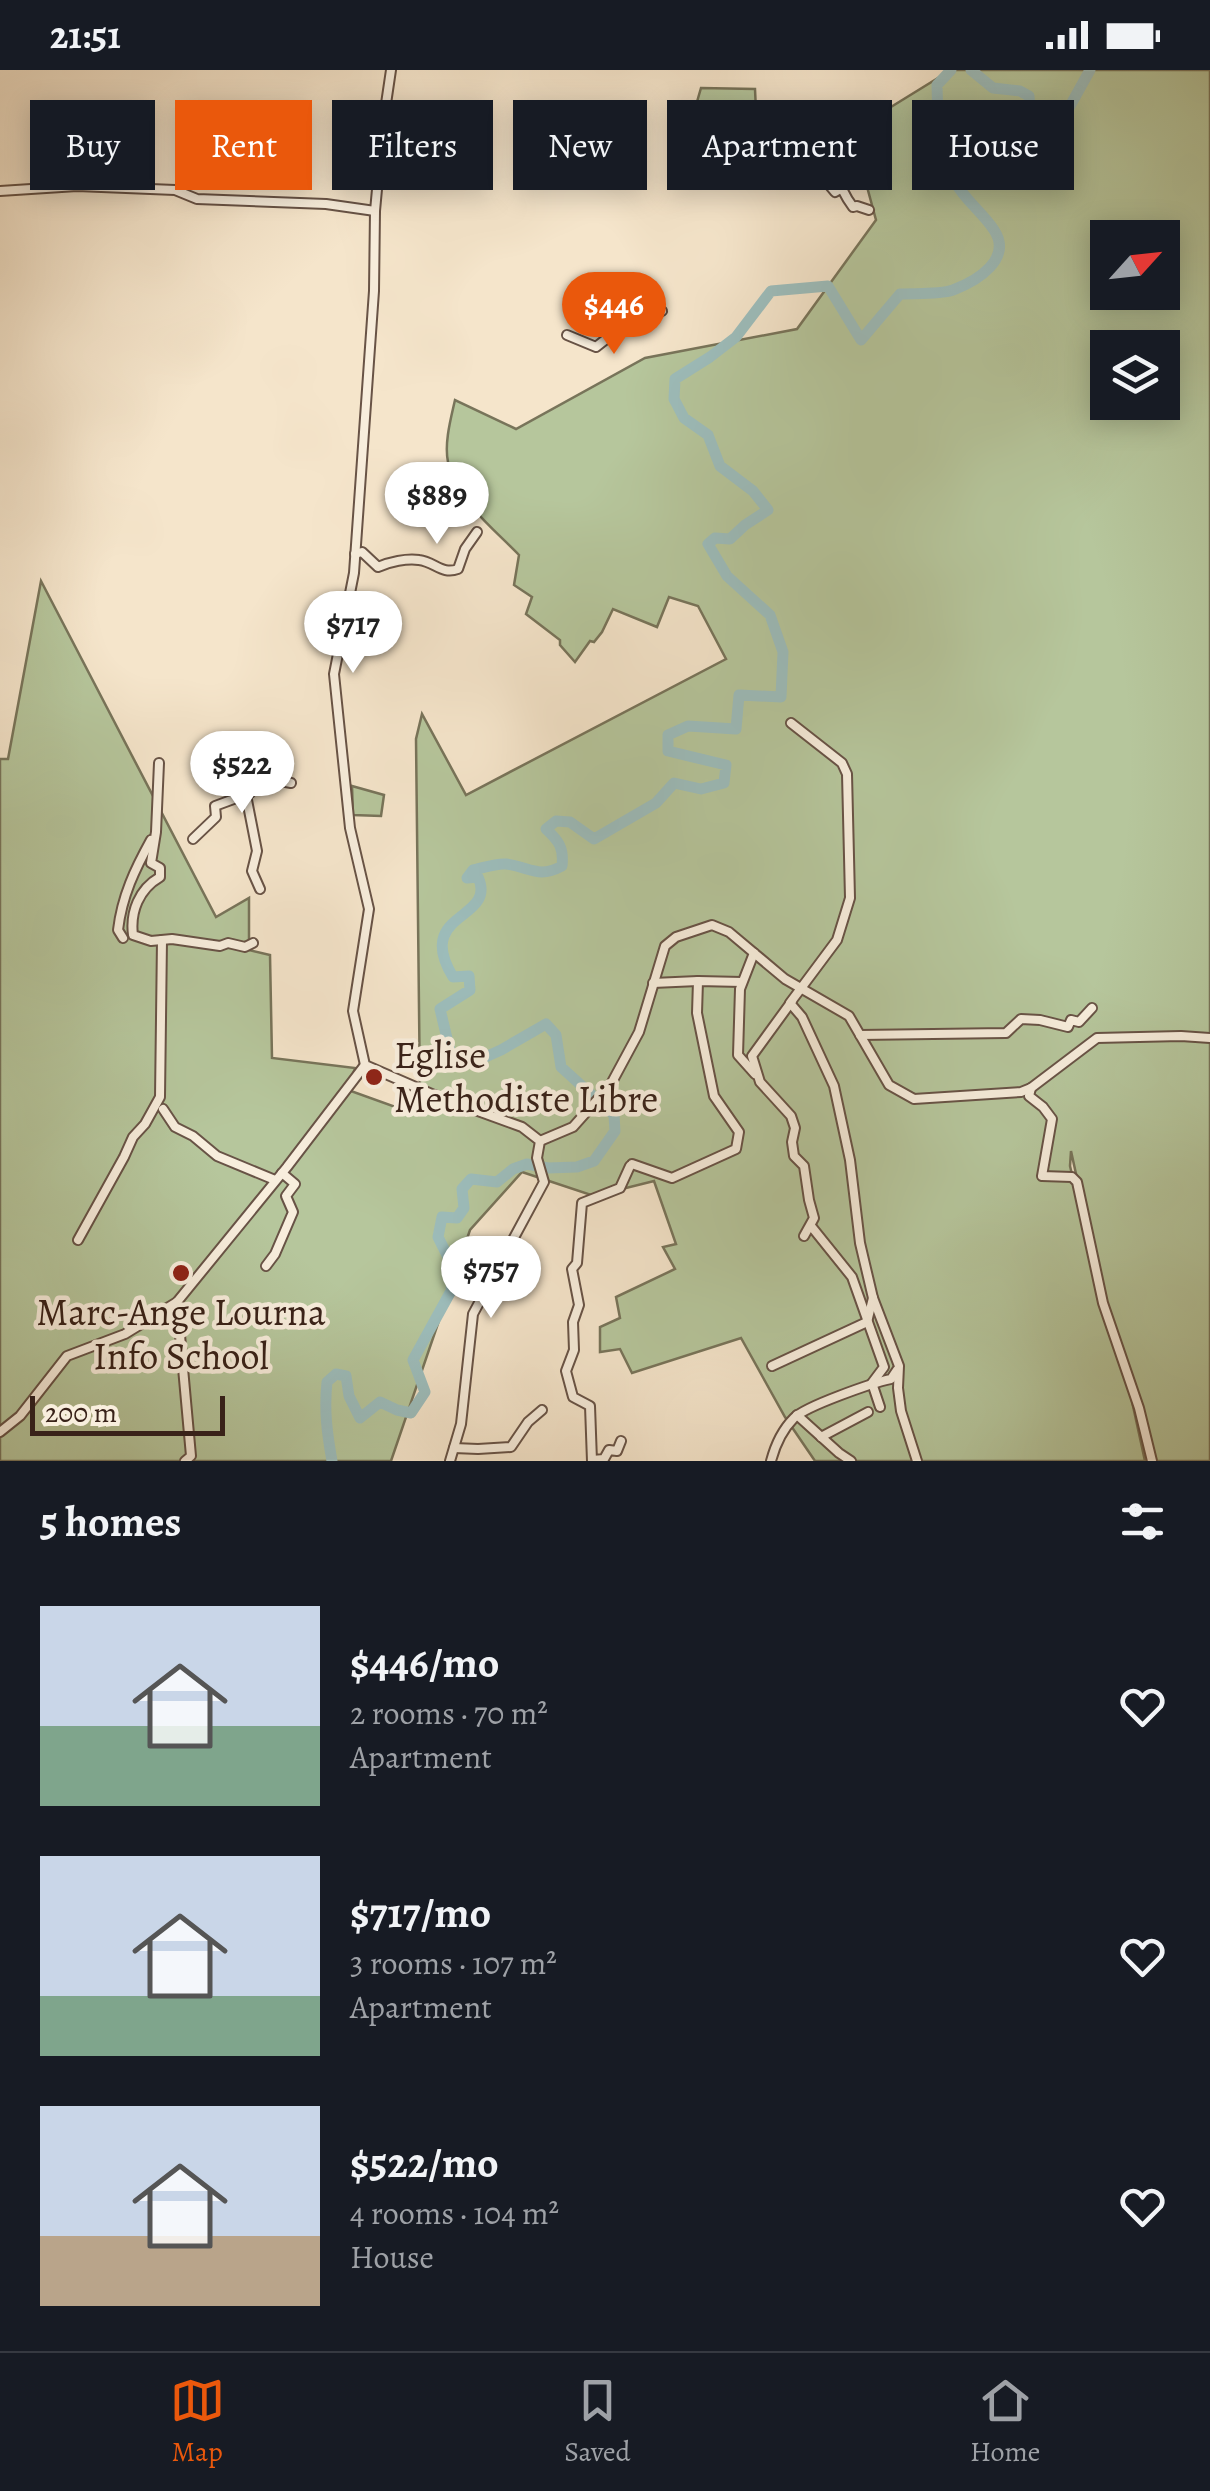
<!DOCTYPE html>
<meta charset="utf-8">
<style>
:root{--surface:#171b24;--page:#242831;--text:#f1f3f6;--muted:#9ea1a6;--line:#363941;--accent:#ea580c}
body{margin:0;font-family:Alegreya,serif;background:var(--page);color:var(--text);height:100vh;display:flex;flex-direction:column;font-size:38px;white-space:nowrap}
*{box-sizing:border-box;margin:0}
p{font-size:32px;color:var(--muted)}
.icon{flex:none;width:55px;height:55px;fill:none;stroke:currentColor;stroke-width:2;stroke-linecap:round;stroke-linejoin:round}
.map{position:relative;height:1391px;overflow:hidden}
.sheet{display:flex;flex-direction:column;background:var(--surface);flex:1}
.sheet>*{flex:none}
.hud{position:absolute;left:30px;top:30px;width:1150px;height:90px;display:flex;gap:20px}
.needle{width:65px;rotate:63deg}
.controls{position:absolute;left:1090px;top:150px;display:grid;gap:20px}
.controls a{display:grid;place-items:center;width:90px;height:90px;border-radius:0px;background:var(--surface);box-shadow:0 5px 25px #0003;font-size:50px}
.scale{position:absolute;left:30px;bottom:25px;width:195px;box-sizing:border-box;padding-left:10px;border:5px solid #392219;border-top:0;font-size:28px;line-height:35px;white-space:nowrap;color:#392219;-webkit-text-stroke:8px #f8eedd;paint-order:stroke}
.price{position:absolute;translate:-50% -85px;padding:0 22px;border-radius:35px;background:#fff;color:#222;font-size:32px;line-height:65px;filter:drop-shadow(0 2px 5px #0008)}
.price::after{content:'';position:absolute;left:50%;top:60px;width:30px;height:22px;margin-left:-15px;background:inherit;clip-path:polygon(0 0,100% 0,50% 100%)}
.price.selected{background:var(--accent);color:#fff}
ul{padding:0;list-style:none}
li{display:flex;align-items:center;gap:30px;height:250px;padding:0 40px}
li span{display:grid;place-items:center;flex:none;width:280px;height:200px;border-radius:0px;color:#555}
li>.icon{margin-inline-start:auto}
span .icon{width:120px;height:120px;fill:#fffc;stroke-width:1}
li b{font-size:42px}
h2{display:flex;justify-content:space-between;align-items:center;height:120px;padding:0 40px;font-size:42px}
.pill{padding:0 35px;border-radius:0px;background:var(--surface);box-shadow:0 5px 25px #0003;font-size:35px;line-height:90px}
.pill.selected{background:var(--accent);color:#fff}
.status{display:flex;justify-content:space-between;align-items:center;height:70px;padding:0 50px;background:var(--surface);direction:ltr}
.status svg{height:28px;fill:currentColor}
.dock{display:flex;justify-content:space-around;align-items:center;height:140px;border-top:2px solid var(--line);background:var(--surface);font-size:28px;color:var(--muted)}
.dock a{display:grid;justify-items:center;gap:5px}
.dock .selected{color:var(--accent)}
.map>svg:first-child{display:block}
</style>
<div class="status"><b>21:51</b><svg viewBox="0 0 49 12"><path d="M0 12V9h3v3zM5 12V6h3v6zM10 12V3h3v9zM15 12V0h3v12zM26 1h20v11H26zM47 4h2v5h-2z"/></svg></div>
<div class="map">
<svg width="1210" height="1391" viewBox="0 0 1210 1391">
<rect width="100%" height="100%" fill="#f5e5cb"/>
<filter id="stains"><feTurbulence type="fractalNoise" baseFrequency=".002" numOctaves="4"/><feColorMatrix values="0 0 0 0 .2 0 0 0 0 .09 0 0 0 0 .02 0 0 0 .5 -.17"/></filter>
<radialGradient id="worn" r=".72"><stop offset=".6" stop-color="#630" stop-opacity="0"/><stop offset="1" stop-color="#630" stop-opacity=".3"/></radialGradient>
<g fill="#b6c69c" stroke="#78745a" stroke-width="2.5" fill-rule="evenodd">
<path d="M951 0H1210V1391H1153L1105 1236 1071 1081 1070 1096 1104 1241 1126 1304 1145 1391H815L785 1347 741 1268 632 1303 620 1279 600 1282V1257L620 1248 616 1227 675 1199 663 1177 676 1174 654 1111 594 1126 522 1102 470 1160 391 1391H0V689H8L41 511 216 847 249 828V880L270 885 272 988 355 998 348 1020 412 1043 420 1027 416 669 422 644 466 725 726 589 698 536 669 527 657 557 613 539 602 562 594 572 590 571 575 592 560 575V570L526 544 532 527 514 515 519 485C493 458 456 430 448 392 444 373 451 348 455 330L516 359 645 288 797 259 876 150 852 61ZM1108 168H1162V222H1108ZM1108 278H1162V332H1108Z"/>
<polygon points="701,18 755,19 757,64 688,63"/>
<polygon points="352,716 384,725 381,746 353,745"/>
</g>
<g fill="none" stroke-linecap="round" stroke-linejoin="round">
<g stroke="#9dbebd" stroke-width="11">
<polyline points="971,0 993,18 1020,21 1029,26 1030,38 1044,69 1057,74 1065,45 1090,0"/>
<path d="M332 1391C327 1363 324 1340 327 1312L336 1304 346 1306 349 1326 360 1348 380 1332 397 1340 411 1343 425 1322 413 1290 451 1221 453 1197 438 1167 442 1147 457 1148 464 1138 462 1119 471 1109 497 1112 513 1099 527 1094 548 1098 577 1097 594 1091 615 1061 614 1045 561 997 556 965 546 954 501 980 472 993 451 985 440 939 470 920 469 906 453 907C413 841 498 851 478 807L467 808 473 800C483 798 496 793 506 794 530 797 538 809 562 796 564 778 559 771 546 759L556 751 570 752 594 769 656 733 674 713 701 719 724 713 726 695 668 681V665L688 656 736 659 739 625 781 627 783 582 770 545 727 506 708 474 715 468 730 469 745 455 768 440 753 421 720 396 708 365 684 348 674 329 675 309 710 287 736 267 771 221 828 216 861 270 900 224C916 223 938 225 953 220 977 211 1013 189 994 160 983 143 965 130 955 112 937 83 938 48 937 15L951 0"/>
</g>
<defs>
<g id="minor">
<polyline points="391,0 383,54 375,141 374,221 354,503 334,604 350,758 369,839 353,941 365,995 434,1025 522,1057 540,1071 537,1088 544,1112 473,1244 461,1354 450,1391"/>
<path d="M837 65C832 92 837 116 853 137L857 136 869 140"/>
<polyline points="778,89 783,97 820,104 835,122 840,119"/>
<polyline points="0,121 77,116 175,120 197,129 326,134 375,141"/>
<polyline points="567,265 596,277 629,251 662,241"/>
<path d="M355 484 362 482 378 497C389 492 407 488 419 490 435 492 442 505 458 499L465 479 477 462"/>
<polyline points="791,653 842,693 847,704 850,828 837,870 790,933 802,947 834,1016 850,1090 860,1173 873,1228 899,1296 898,1318 901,1341 917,1391"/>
<path d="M159 693 156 762 151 793 160 798V807C139 819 130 842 133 865L151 871 172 869 220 876 228 873 245 877 253 873"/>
<polyline points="246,725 257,781 252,801 260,819"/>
<polyline points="193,769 216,747 215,736 250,723 259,707 291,713"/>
<path d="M123 868 118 860C122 826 135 799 151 770"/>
<polyline points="754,883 740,919 738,985 755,1004"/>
<polyline points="653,913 698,911"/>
<polyline points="792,931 752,986 760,1012 791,1046 795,1058 792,1072 794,1086 804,1096 809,1130 814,1148 804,1166"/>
<polyline points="860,965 1006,963 1021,949 1040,950 1068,957 1071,950 1079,952 1092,938"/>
<polyline points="1031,1018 1029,1026 1043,1037 1052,1049 1042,1106 1072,1107 1077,1112 1103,1233 1139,1338 1152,1391"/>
<polyline points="163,1039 175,1057 193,1066 217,1086 275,1110"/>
<polyline points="540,1071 573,1057 598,1029 604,1027 639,962 665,876 676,867 712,855 729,862 785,909 849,946 889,1015 914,1029 1021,1022 1031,1018 1097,968 1181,966 1210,968"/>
<polyline points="632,1094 672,1108 736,1079 739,1062 714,1026 697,943 698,911 742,912"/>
<polyline points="811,1156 852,1207 884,1297 872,1313 880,1337"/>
<polyline points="78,1170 124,1087 133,1067 145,1054 160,1027 162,870"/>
<polyline points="266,1196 275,1184 293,1142 286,1126 295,1114 282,1103"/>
<polyline points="177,1232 191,1386 185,1391"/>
<polyline points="772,1296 867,1252 873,1228"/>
<polyline points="797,1345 839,1383 851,1391"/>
<polyline points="0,1362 20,1346 67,1286 125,1264 177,1232 287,1097 365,995"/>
<polyline points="821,1367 868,1342"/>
<polyline points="454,1378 478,1379 511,1377 528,1352 542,1340"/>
<polyline points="592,1390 604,1389 609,1380 617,1381 621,1371"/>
<polyline points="592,1391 590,1336 573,1327 566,1301 574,1280 573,1252 579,1235 572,1199 577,1193 582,1133 620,1118 630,1096"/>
<path d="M771 1391C775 1376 782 1360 794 1348 806 1336 872 1313 891 1309L897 1300"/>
</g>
</defs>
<use href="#minor" stroke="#685346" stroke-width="12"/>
<use href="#minor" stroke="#f8eedd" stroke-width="8"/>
</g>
<g fill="#8f2418" stroke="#f8eedd" stroke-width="4">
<circle cx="374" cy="1007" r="10"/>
<circle cx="181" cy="1203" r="10"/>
</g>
<g text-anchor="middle" stroke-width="9" stroke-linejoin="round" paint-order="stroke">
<g font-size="38" fill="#392219" stroke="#f8eedd" text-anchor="start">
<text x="394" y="998">Eglise<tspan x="394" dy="44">Methodiste Libre</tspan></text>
<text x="181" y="1255" text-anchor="middle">Marc-Ange Lourna<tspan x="181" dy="44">Info School</tspan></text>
</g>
</g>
<rect width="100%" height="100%" filter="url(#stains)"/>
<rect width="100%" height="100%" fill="url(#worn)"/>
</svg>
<div class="controls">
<a><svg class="needle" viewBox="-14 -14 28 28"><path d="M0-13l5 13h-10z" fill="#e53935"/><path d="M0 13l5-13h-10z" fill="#9ea1a6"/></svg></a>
<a><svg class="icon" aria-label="layers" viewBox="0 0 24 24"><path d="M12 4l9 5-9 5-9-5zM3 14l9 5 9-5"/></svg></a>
</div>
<div class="scale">200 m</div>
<b class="price selected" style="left:614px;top:287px">$446</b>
<b class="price" style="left:437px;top:477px">$889</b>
<b class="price" style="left:353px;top:606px">$717</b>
<b class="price" style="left:242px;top:746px">$522</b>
<b class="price" style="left:491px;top:1251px">$757</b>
<div class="hud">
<a class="pill">Buy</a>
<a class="pill selected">Rent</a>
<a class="pill">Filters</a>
<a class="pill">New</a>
<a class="pill">Apartment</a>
<a class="pill">House</a>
</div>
</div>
<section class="sheet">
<h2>5 homes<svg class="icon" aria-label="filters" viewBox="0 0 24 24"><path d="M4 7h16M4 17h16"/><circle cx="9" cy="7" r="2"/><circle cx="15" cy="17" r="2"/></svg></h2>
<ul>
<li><span style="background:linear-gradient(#c9d6e8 60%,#7fa58c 0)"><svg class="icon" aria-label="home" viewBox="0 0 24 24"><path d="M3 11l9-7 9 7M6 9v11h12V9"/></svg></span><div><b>$446/mo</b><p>2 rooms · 70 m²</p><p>Apartment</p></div><svg class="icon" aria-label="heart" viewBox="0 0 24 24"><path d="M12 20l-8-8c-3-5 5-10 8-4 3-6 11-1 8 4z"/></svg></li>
<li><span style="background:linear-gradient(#c9d6e8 70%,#7fa58c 0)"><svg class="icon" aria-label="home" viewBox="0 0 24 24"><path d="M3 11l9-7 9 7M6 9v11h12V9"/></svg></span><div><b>$717/mo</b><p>3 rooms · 107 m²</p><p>Apartment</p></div><svg class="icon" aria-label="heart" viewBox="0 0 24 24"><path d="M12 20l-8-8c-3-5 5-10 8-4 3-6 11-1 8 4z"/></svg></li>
<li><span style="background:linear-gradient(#c9d6e8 65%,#b9a48a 0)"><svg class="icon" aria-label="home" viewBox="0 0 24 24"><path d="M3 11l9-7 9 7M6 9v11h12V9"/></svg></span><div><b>$522/mo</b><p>4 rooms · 104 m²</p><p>House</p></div><svg class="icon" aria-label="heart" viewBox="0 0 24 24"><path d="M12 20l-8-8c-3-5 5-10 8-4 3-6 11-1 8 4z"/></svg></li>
</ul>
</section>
<nav class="dock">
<a class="selected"><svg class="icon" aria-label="map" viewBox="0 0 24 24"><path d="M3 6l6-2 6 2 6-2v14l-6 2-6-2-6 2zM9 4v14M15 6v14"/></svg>Map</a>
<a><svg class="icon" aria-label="saved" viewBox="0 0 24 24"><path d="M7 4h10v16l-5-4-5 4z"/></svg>Saved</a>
<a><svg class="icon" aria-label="home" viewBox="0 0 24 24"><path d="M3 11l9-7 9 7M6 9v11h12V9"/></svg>Home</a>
</nav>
